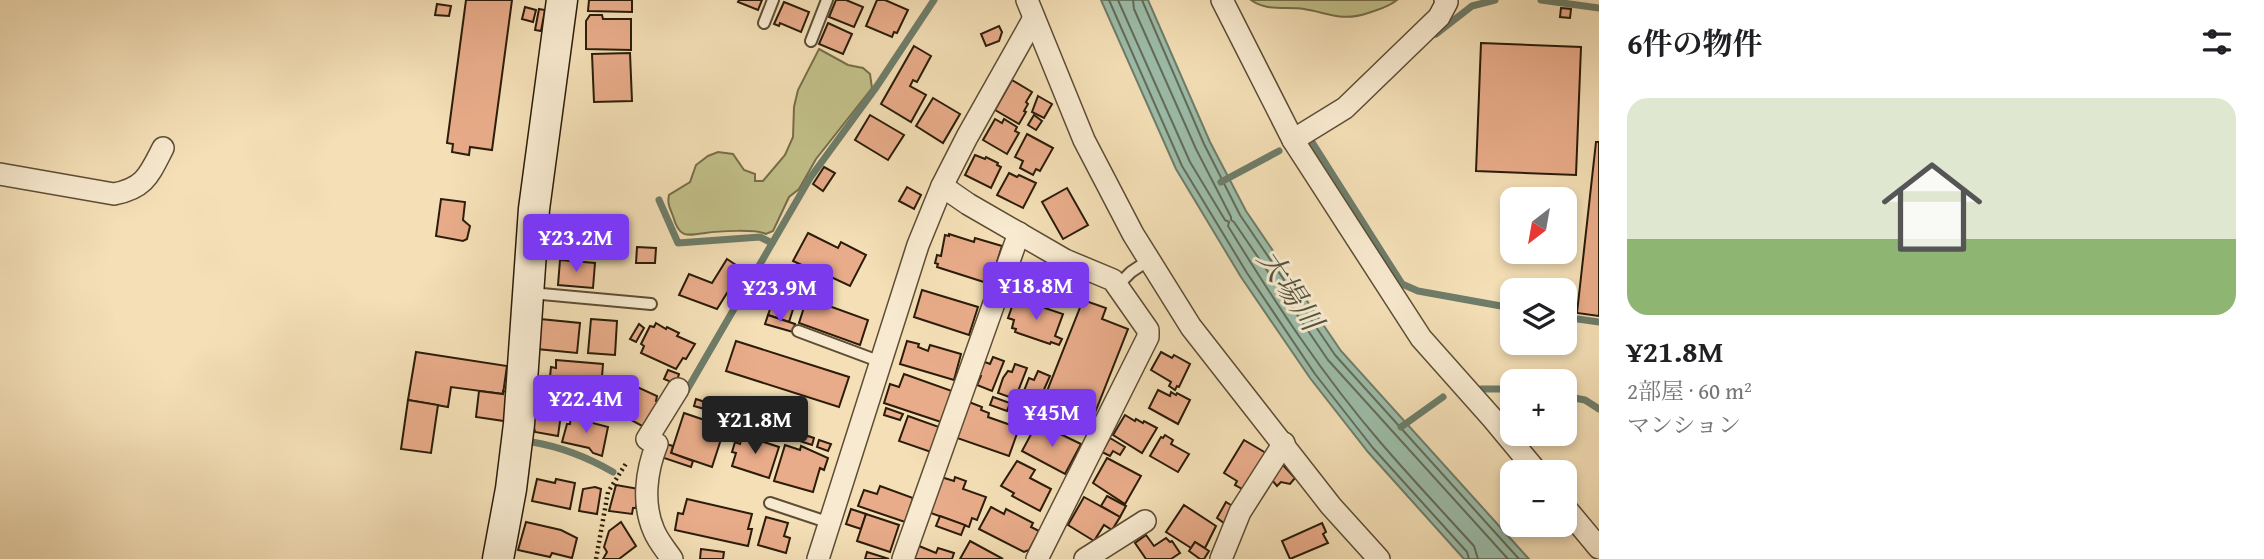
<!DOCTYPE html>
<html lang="ja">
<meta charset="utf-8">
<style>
:root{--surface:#fff;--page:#f6f6f6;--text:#202124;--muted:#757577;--accent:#7c3aed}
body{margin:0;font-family:"Gentium Book Plus","Noto Serif JP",serif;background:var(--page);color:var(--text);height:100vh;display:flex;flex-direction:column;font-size:26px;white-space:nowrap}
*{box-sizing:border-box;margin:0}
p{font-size:23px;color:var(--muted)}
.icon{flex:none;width:38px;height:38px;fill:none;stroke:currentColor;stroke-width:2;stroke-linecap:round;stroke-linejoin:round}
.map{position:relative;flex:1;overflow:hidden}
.panel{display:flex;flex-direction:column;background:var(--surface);width:665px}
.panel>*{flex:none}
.needle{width:46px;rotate:211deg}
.tools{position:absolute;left:1500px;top:187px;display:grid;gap:14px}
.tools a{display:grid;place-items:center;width:77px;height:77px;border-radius:14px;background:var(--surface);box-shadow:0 4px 10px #0003;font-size:35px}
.price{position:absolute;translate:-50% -60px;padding:0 16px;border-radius:7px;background:var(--accent);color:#fff;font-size:23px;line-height:46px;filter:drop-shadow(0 2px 4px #0008)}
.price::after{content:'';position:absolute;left:50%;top:42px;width:21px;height:16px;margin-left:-10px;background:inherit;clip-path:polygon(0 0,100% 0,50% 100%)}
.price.on{background:#222;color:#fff}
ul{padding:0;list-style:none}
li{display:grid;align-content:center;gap:14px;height:371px;padding:0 28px}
li span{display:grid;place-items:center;height:217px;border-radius:21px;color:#555}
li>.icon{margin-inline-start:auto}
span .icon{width:126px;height:126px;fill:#fffc;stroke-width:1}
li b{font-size:30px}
h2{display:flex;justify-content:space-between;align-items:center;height:84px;padding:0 28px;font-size:30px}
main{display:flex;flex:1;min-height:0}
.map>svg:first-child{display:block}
</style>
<main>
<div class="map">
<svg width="1599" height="559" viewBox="0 0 1599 559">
<rect width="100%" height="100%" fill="#f4dfb6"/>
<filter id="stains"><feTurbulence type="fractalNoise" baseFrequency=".00286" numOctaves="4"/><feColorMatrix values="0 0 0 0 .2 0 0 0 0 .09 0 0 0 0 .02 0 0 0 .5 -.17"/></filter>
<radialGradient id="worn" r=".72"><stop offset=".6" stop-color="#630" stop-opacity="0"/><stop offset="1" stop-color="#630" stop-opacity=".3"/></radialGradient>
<g fill="#c2c089" stroke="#766e49" stroke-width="2">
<path d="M1251 0H1397C1387 8 1379 9 1368 13 1342 22 1329 13 1304 9 1286 6 1267 12 1251 0Z"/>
<path d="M819 49 848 65 863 68 870 74 872 88 816 159 799 189 789 197 773 231 766 234C756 229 718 231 705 233 686 236 679 238 673 216 670 208 667 204 669 195L690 182 696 165 708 156 718 152 733 154 744 170 755 174V181H763L785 155 793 137 794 107 798 90Z"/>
</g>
<polygon fill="#9cbdaa" stroke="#6e7d6a" stroke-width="2" points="1101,0 1148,0 1210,142 1246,211 1341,351 1529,559 1464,559 1368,452 1310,378 1241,277 1176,169"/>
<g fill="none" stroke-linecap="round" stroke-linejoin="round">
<g stroke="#636c5a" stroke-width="2">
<polyline points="1109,0 1182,166 1247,273 1315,374 1373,448 1467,552 1469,559"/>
<path d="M1118 0 1190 162 1225 220 1229 222 1228 226C1274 301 1323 376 1381 443 1411 478 1443 512 1474 546L1478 559"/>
<polyline points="1133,0 1134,9 1196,149 1231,217 1231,220 1234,222 1328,360 1508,559"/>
<polyline points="1142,0 1204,144 1240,215 1335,355 1519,559"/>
</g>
<g stroke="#6e7d6a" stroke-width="7">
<polyline points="1541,0 1599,8"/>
<polyline points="1436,34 1472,6 1495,0"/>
<polyline points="1308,136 1402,284 1418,291 1512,308"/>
<polyline points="1221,182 1279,151"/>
<polyline points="659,200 678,243 760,237 772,243"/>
<polyline points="1564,317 1599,322"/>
<polyline points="1481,389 1512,389"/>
<polyline points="684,395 810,178 875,89 934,0"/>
<polyline points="1564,396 1585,400 1599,409"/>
<polyline points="1401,427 1443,397"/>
<path d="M532 442C562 447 587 457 613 472"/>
</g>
</g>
<g fill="#e9ac8a" stroke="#2a1c09" stroke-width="2">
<polygon points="466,0 512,0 492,150 470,147 469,155 452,152 453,144 447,143"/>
<polygon points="589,0 632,0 632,12 588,11"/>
<polygon points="739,0 762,0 758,10 738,2"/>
<polygon points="836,0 846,0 863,7 854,27 829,17"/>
<polygon points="877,0 885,0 908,10 897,33 894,32 892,37 866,26"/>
<polygon points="784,2 809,12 801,32 780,23 779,26 774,24"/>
<polygon points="437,4 451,6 449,16 435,15"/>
<polygon points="525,7 536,10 533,22 522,19"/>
<polygon points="1561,8 1571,9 1570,18 1560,17"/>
<polygon points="539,9 545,10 541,31 535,30"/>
<polygon points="590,15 602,15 603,19 631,19 631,50 586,49 586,21"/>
<polygon points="828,23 852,34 843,54 819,44"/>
<polygon points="999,26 1002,32 999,41 986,46 981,34"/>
<polygon points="1481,43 1581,47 1576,175 1476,171"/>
<polygon points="914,46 931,56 917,82 913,80 910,86 926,95 911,122 881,104"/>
<polygon points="630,53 632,101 594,102 592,54"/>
<polygon points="1012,80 1032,92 1026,102 1028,104 1024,111 1026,112 1019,124 995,110"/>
<polygon points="1038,96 1052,104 1044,118 1032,112"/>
<polygon points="933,98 960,114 943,143 916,126"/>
<polygon points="870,115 904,135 888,160 855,140"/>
<polygon points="1034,115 1042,121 1036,130 1028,125"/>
<polygon points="995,119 1002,123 1004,119 1017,127 1015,131 1019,133 1007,154 983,140"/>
<polygon points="1027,134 1053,148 1040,171 1036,169 1033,175 1020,168 1023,161 1015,157"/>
<polygon points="1596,142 1599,142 1599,316 1577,313"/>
<polygon points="975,155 985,159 986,157 998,163 997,165 1001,167 991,188 965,175"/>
<polygon points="824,167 835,173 823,191 813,184"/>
<polygon points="1009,173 1017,177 1019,175 1036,183 1023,208 997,195"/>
<polygon points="907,187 921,195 914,209 899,201"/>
<polygon points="1067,188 1088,225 1063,239 1042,202"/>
<polygon points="441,199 465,202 463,220 470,226 467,239 463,241 436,236"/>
<polygon points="808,233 838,248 841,242 866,255 850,286 827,275 823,283 803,272 806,267 793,261"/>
<polygon points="949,234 974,242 975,238 1002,246 990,284 937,267 938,264 935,263 937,255 941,256 945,235 949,236"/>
<polygon points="637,247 656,248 655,263 636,263"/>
<polygon points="727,259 742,269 717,309 679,295 689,274 712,283"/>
<polygon points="560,260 595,263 593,288 558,285"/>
<polygon points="781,277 801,284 789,322 768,315"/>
<polygon points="1012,283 1028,289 1025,297 1009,291"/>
<polygon points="922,290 978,307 969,335 914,317"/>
<polygon points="807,298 868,320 860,345 799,323"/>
<polygon points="1015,298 1063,314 1055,336 1062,339 1059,345 1051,342 1050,344 1015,332 1016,329 1012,328 1014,320 1008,318"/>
<polygon points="1083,300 1106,308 1102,319 1128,329 1089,428 1040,409"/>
<polygon points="768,315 795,324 793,332 765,324"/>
<polygon points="540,319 580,323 577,353 537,349"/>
<polygon points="591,319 617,321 615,355 588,353"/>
<polygon points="656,323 666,329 667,327 679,333 677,336 695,344 686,359 683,358 676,369 641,353 644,346 641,344 650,326 654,327"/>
<polygon points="639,324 644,328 636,342 630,339"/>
<polygon points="736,341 849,377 839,407 726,371"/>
<polygon points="907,341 919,344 918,347 928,351 930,345 961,354 954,380 900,364"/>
<polygon points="416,352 507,366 503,394 451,387 448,407 408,400"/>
<polygon points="1161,352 1172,358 1174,355 1190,364 1179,387 1177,386 1175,390 1169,386 1171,382 1151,370"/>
<polygon points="993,357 1004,361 992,391 977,385 981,376 977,374 985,362 990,364"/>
<polygon points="556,360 603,364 602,377 599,377 598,385 592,384 591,391 549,387 551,367 556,368"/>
<polygon points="1015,364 1027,368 1015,399 998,393 1003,378 1008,371 1012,372"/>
<polygon points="668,370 679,374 676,384 664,379"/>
<polygon points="1038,371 1050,376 1042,394 1039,393 1033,406 1020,401 1029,378 1034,380"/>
<polygon points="904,374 952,391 941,422 884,403 890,384 899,387"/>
<polygon points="616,379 626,384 627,380 638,384 637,387 657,396 656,401 658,402 644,427 605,406"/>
<polygon points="1158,390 1170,396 1171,392 1176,395 1177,393 1190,400 1178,424 1149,408"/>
<polygon points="479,391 503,394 503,391 507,392 504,421 476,417"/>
<polygon points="993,397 1010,403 1007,411 990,405"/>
<polygon points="696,399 717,406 715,412 694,406"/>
<polygon points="408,400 438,405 431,453 401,449"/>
<polygon points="969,402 982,407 981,410 989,413 988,417 1019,428 1009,456 957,438"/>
<polygon points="1018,404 1034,410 1028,424 1012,418"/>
<polygon points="886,408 903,414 900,420 884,415"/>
<polygon points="725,409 754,418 752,425 723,415"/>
<polygon points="535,410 561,414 558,436 535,432 533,423"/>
<polygon points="684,413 725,427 712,467 671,453"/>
<polygon points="571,414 584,417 585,421 608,427 602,456 593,453 589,448 562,442 567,424 570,424"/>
<polygon points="1040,414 1062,426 1058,433 1036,421"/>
<polygon points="1125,415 1135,421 1136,419 1143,423 1144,421 1157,428 1142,453 1113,435"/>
<polygon points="908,416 939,427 931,452 899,441"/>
<polygon points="759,420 814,438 812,445 757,427"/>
<polygon points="730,424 737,426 732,441 725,439"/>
<polygon points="1036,425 1049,432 1050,429 1081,444 1065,474 1022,451"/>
<polygon points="743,435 779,447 769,478 732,466 736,453 732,452 735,442 740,444"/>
<polygon points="1165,435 1173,440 1171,444 1189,454 1178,472 1150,456 1161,437 1163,438"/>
<polygon points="1110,438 1125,447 1120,455 1113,451 1110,456 1102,452"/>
<polygon points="819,440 831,444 828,451 817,447"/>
<polygon points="1244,440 1266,453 1244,490 1235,485 1237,481 1224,473"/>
<polygon points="666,444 673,446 671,453 693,461 691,467 661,457"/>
<polygon points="785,445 800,450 801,446 828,458 824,470 820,468 813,492 774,481"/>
<polygon points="1107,458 1141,476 1125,504 1093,483"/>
<polygon points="1017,461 1035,470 1030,478 1051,489 1040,511 1012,496 1014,493 1001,486"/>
<polygon points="1282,464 1295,478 1290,484 1281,482 1277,486 1271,479"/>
<polygon points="941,477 954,481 955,477 966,481 963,489 986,497 977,520 972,518 969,527 928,512"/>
<polygon points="537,479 555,483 556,479 575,483 570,509 532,501"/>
<polygon points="616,485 639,489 636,508 633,508 632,514 609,511"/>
<polygon points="880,486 913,498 905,522 858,506 864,490 877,494"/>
<polygon points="595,487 601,489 597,514 579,511 583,489"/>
<polygon points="1107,496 1126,506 1120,517 1101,506"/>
<polygon points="1084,497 1120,517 1112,530 1104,525 1094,541 1068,525"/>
<polygon points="687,499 752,514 748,529 752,529 748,546 675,530 678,513 683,514"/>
<polygon points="1226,502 1234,507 1224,523 1217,518"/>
<polygon points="1184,505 1216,526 1205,548 1195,542 1191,548 1166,532"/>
<polygon points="991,507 1004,514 1006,509 1033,523 1031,527 1039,531 1029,550 1024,552 979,529"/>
<polygon points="851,509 866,514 861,529 846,524"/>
<polygon points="866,514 899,525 890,552 857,541"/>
<polygon points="940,516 965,525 961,535 936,526"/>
<polygon points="766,517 788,523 784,536 790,538 786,553 758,545"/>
<polygon points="526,522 561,530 577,538 572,558 552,553 550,557 518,550"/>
<polygon points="621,522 636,546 619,559 603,559 607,552 604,547 609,531"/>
<polygon points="1322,523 1326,532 1323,534 1328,543 1290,559 1282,541"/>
<polygon points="1146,535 1154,546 1166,538 1170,542 1172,541 1180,553 1171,559 1146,559 1135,543"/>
<polygon points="970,541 1003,559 960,559"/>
<polygon points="1195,542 1209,551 1204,559 1200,559 1189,551"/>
<polygon points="919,546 936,553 938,548 954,553 952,559 914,559"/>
<polygon points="701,549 724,552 723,559 700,559"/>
<polygon points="867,552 889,559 865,559"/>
</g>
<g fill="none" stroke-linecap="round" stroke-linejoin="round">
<defs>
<g id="lane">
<polyline points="764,23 773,0"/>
<polyline points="811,41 827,0"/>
<polyline points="1117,286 1131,272 1149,260"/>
<polyline points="531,293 651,304"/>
<polyline points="798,331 881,362"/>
<polyline points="523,395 587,399"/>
<polyline points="770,503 830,523"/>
</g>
<g id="street">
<polyline points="1027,0 1084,140 1133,234 1191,327 1331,506 1379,559"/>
<polyline points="1222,0 1293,140 1421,338 1493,419 1537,472"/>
<polyline points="1293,140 1345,108 1439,17 1447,2 1445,0"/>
<path d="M0 174 114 194C145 188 149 175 163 148"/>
<polyline points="942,186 968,204 1065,260 1113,280 1148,330 1148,337 1037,559"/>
<polyline points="1564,506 1599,548"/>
<path d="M672 559C666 550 658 541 654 531 642 504 646 471 657 444L647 439 678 389"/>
<polyline points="818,559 918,245 942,186 967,137 1034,18"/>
<polyline points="903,559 1019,233"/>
<polyline points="1085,559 1145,521"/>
<polyline points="1221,559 1240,512 1284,443"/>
</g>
<polyline id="secondary" points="498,559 511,489 519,424 534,209 562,0"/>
</defs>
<use href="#lane" stroke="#5c4d34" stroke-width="14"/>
<use href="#street" stroke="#5c4d34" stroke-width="24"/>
<use href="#secondary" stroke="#2a1c09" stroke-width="33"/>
<polyline stroke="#2a1c09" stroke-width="4.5" stroke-dasharray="2 3.5" stroke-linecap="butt" points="596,559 608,492 627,462"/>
<use href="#lane" stroke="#f8ead0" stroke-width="10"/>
<use href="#street" stroke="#f8ead0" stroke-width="21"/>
<use href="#secondary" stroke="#f8ead0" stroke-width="30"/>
</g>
<g text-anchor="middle" stroke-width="6" stroke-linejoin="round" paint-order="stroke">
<g font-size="30" font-style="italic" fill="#525441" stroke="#f8ead0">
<text transform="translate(1290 290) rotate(56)" y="10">大場川</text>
</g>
</g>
<rect width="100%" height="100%" filter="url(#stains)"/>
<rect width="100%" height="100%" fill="url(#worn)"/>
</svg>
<div class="tools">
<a><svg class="needle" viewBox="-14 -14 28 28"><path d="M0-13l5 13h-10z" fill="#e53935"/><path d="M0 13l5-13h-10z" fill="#757577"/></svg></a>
<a><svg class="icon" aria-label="layers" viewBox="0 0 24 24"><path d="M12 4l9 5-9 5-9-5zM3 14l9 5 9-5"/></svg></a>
<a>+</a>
<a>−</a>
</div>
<b class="price" style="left:576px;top:274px">¥23.2M</b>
<b class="price" style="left:1036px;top:322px">¥18.8M</b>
<b class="price" style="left:780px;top:324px">¥23.9M</b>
<b class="price" style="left:586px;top:435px">¥22.4M</b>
<b class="price" style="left:1052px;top:449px">¥45M</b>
<b class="price on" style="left:755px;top:456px">¥21.8M</b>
</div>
<section class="panel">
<h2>6件の物件<svg class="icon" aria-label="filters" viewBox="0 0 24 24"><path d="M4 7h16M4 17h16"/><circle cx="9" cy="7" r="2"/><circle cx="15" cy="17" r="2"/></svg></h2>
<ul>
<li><span style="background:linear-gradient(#dfe7d0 65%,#8fb573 0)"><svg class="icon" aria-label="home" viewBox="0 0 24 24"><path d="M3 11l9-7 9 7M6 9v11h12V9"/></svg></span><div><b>¥21.8M</b><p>2部屋 · 60 m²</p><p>マンション</p></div></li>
</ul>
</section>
</main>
